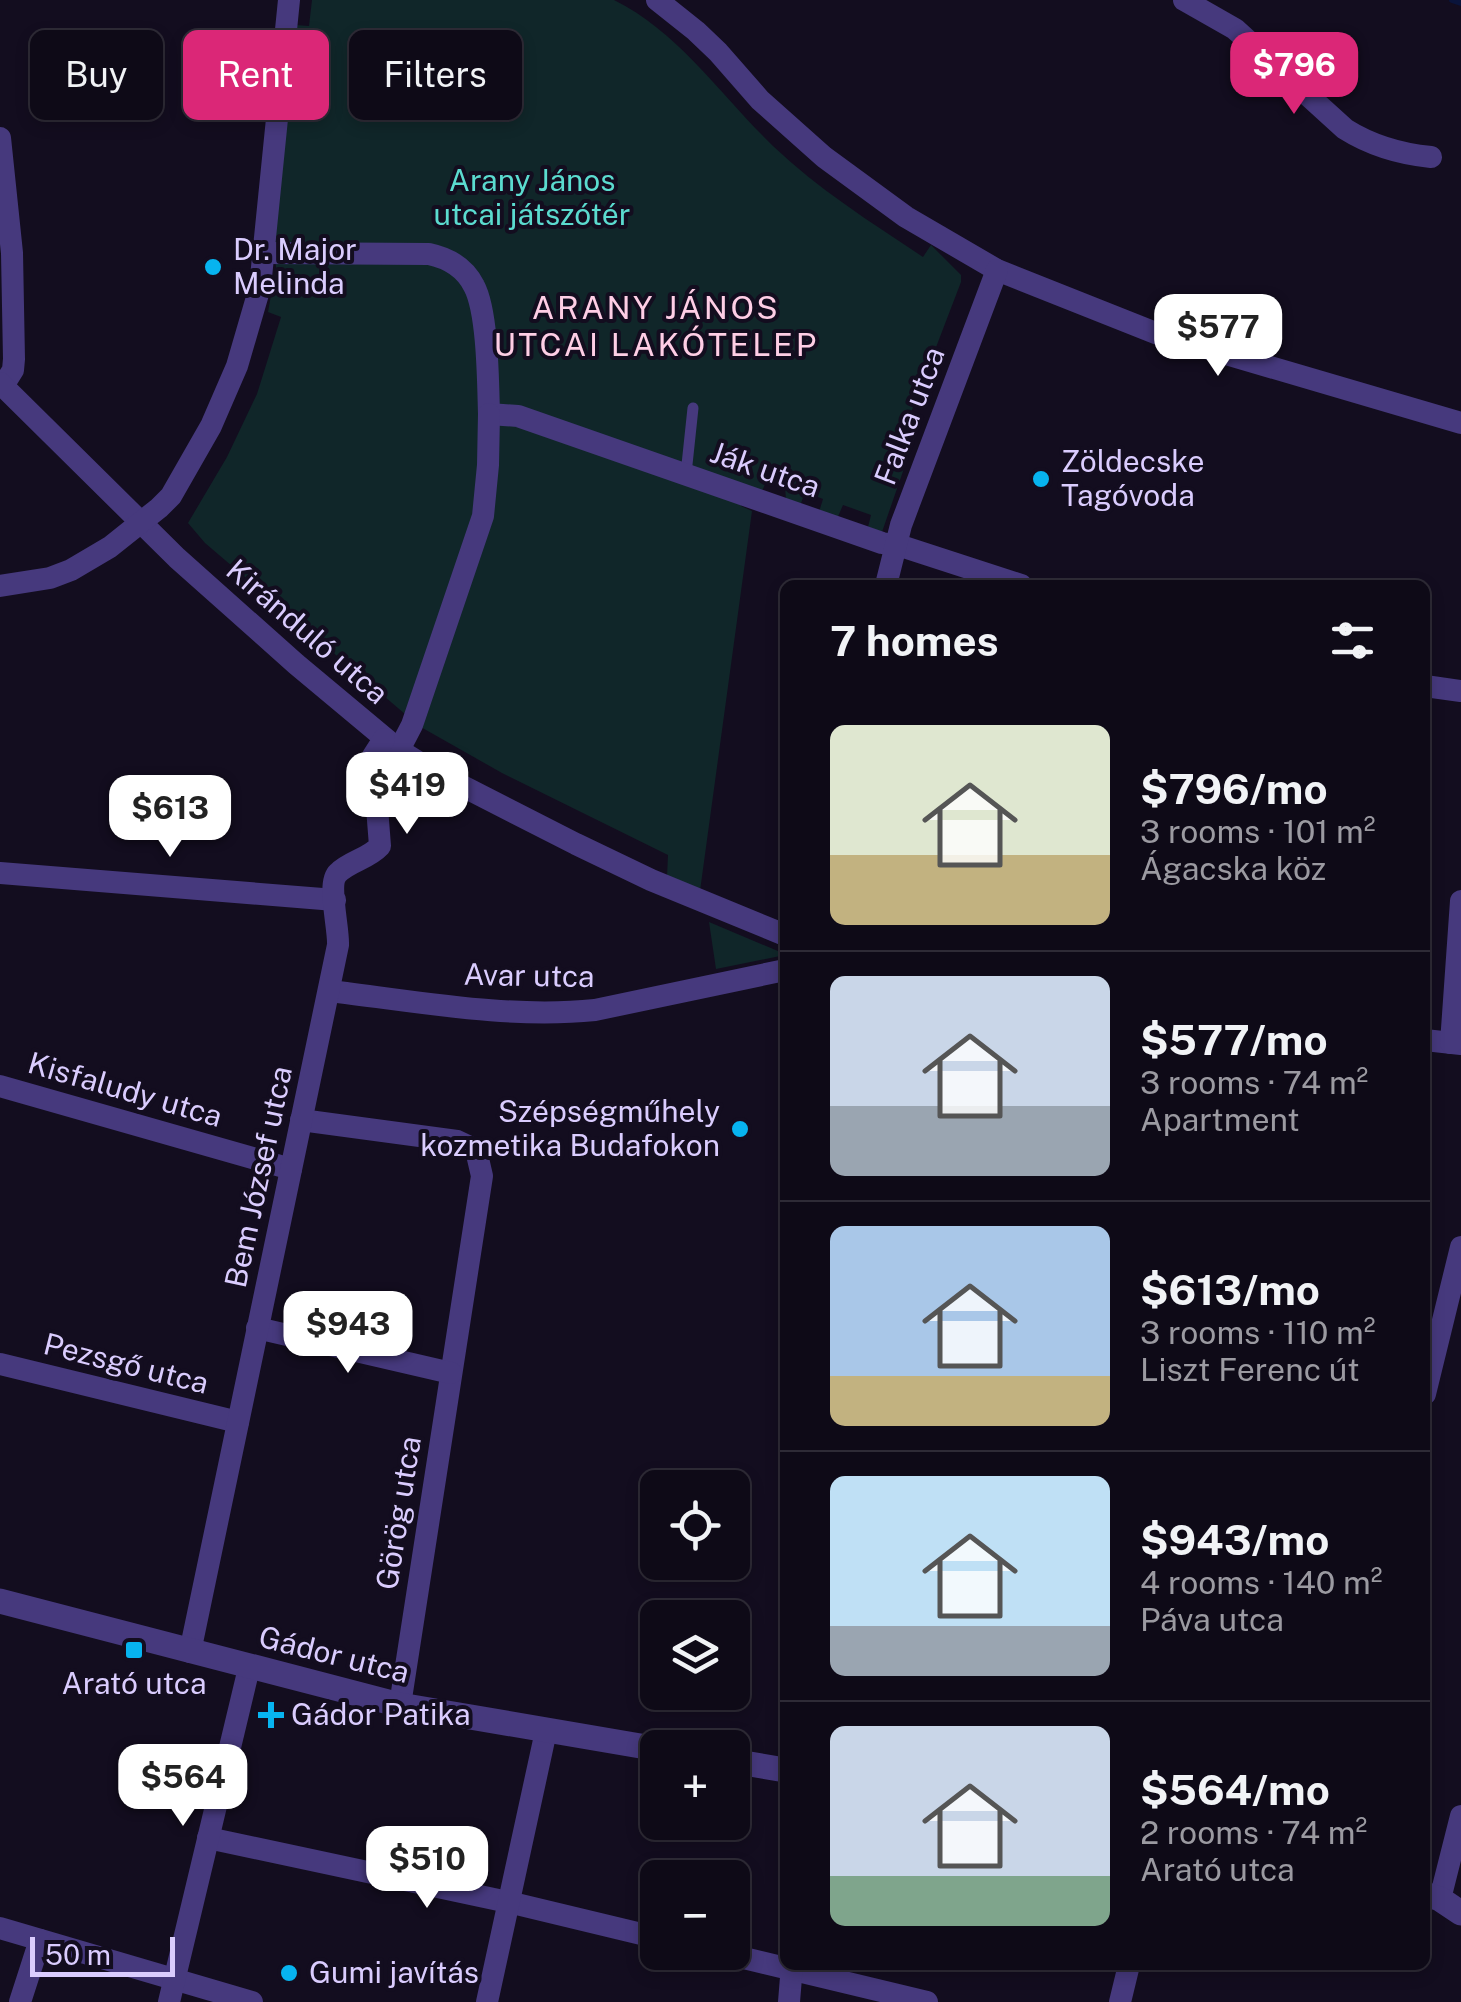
<!DOCTYPE html>
<meta charset="utf-8">
<style>
:root{--surface:#0e0a17;--page:#1c1824;--text:#f1f3f6;--muted:#9b9aa1;--line:#2e2b36;--accent:#db2777}
body{margin:0;font-family:"Public Sans",sans-serif;background:var(--page);color:var(--text);height:100vh;display:flex;flex-direction:column;font-size:38px;white-space:nowrap}
*{box-sizing:border-box;margin:0}
p{font-size:32px;color:var(--muted)}
.icon{flex:none;width:55px;height:55px;fill:none;stroke:currentColor;stroke-width:2;stroke-linecap:round;stroke-linejoin:round}
.map{position:relative;flex:1;overflow:hidden}
.sheet{position:absolute;left:780px;top:580px;width:650px;height:1390px;display:flex;flex-direction:column;background:var(--surface);border-radius:15px;box-shadow:0 5px 15px #0003,0 0 0 2px var(--line)}
.sheet>*{flex:none}
.banner{position:absolute;left:30px;top:30px;width:600px;height:90px;display:flex;gap:20px}
.buttons{position:absolute;left:640px;top:1470px;display:grid;gap:20px}
.buttons a{display:grid;place-items:center;width:110px;height:110px;border-radius:15px;background:var(--surface);box-shadow:0 5px 15px #0003,0 0 0 2px var(--line);font-size:50px}
.scale{position:absolute;left:30px;bottom:25px;width:145px;box-sizing:border-box;padding-left:10px;border:5px solid #daccfe;border-top:0;font-size:28px;line-height:35px;white-space:nowrap;color:#daccfe;-webkit-text-stroke:8px #130d1f;paint-order:stroke}
.price{position:absolute;translate:-50% -85px;padding:0 22px;border-radius:20px;background:#fff;color:#222;font-size:32px;line-height:65px;filter:drop-shadow(0 2px 5px #0008)}
.price::after{content:'';position:absolute;left:50%;top:60px;width:30px;height:22px;margin-left:-15px;background:inherit;clip-path:polygon(0 0,100% 0,50% 100%)}
.price.on{background:var(--accent);color:#fff}
ul{padding:0;list-style:none}
li{display:flex;align-items:center;gap:30px;height:250px;padding:0 50px}
li+li{border-top:2px solid var(--line)}
li span{display:grid;place-items:center;flex:none;width:280px;height:200px;border-radius:15px;color:#555}
li>.icon{margin-inline-start:auto}
span .icon{width:120px;height:120px;fill:#fffc;stroke-width:1}
li b{font-size:42px}
h2{display:flex;justify-content:space-between;align-items:center;height:120px;padding:0 50px;font-size:42px}
.tag{padding:0 35px;border-radius:15px;background:var(--surface);box-shadow:0 5px 15px #0003,0 0 0 2px var(--line);font-size:35px;line-height:90px}
.tag.on{background:var(--accent);color:#fff}
.map>svg:first-child{display:block}
</style>
<div class="map">
<svg width="1461" height="2002" viewBox="0 0 1461 2002">
<rect width="100%" height="100%" fill="#130d1f"/>
<g fill="#102629">
<path d="M312 0H614C679 32 722 97 773 146 818 189 872 223 923 257L931 245 961 275V282L907 423 918 428 882 532 868 527 871 515 843 505 837 519 819 512 823 499 805 492 800 506 786 500 785 486 767 480 762 491 748 486 741 506 752 511 700 891 667 877 668 855 502 773 419 726 205 543 188 523 227 457 257 394 281 317 268 312 276 267 274 240 295 25 309 26Z"/>
<polygon points="709,922 785,954 785,955 716,969"/>
</g>
<g fill="none" stroke-linecap="round" stroke-linejoin="round">
<polyline stroke="#0a143b" stroke-width="6" points="1452,0 1461,3"/>
<polyline stroke="#46397d" stroke-width="11" points="686,474 693,408"/>
<g stroke="#46397d" stroke-width="22">
<polyline points="657,0 696,31 718,52 760,100 824,157 906,217 997,270 1158,334 1461,423"/>
<path d="M1184 0 1235 29 1345 129C1372 146 1400 154 1431 157"/>
<polyline points="0,138 12,253 14,359 13,370 3,386"/>
<path d="M264 253 429 254C448 258 465 268 474 286 488 312 488 383 489 414L518 416 882 543 904 547 1021 585"/>
<polyline points="0,383 177,558 296,664 399,750 433,771 576,844 651,880 785,935"/>
<polyline points="886,585 901,525 997,270"/>
<polyline points="0,586 50,578 71,570 110,547 159,508 171,496 211,426 237,366 260,287 289,0"/>
<polyline points="1425,686 1461,691"/>
<polyline points="399,750 412,725 483,516 488,465 489,414"/>
<polyline points="0,873 335,900"/>
<path d="M329 991C416 1001 507 1019 595 1010L785 970"/>
<polyline points="1425,1040 1461,1044"/>
<polyline points="1451,1043 1461,901"/>
<polyline points="0,1086 291,1169"/>
<polyline points="301,1120 457,1141 476,1150 482,1176 400,1705"/>
<polyline points="257,1328 451,1373"/>
<polyline points="0,1364 238,1422"/>
<polyline points="1425,1394 1461,1247"/>
<path d="M190 1652 338 945C339 929 327 883 338 873 350 861 368 859 380 846L373 756 384 739"/>
<polyline points="208,1838 508,1902 658,1938"/>
<polyline points="1440,1899 1461,1816"/>
<polyline points="0,1928 252,2002"/>
<polyline points="719,1952 927,2002"/>
<polyline points="20,2002 40,1940"/>
<polyline points="169,2002 249,1668"/>
<polyline points="487,2002 546,1731"/>
<polyline points="789,2002 792,1965"/>
<polyline points="1120,2002 1129,1965"/>
</g>
<g stroke="#46397d" stroke-width="25">
<polyline points="0,1601 400,1705 658,1749"/>
<polyline points="732,1761 785,1770"/>
<polyline points="1425,1894 1440,1899 1461,1913"/>
</g>
</g>
<g fill="#07b4f0" stroke="#130d1f" stroke-width="4">
<circle cx="213" cy="267" r="10"/>
<circle cx="1041" cy="479" r="10"/>
<circle cx="740" cy="1129" r="10"/>
<rect x="124" y="1640" width="20" height="20" rx="5"/>
<path d="M266 1700h10v10h10v10h-10v10h-10v-10h-10v-10h10z"/>
<circle cx="289" cy="1973" r="10"/>
</g>
<g text-anchor="middle" stroke-width="8" stroke-linejoin="round" paint-order="stroke">
<g font-size="30" fill="#5bdbcf" stroke="#130d1f">
<text x="532" y="191">Arany János<tspan x="532" dy="34">utcai játszótér</tspan></text>
</g>
<g font-size="30" fill="#daccfe" stroke="#130d1f" text-anchor="start">
<text x="233" y="260">Dr. Major<tspan x="233" dy="34">Melinda</tspan></text>
<text x="1061" y="472">Zöldecske<tspan x="1061" dy="34">Tagóvoda</tspan></text>
<text x="720" y="1122" text-anchor="end">Szépségműhely<tspan x="720" dy="34">kozmetika Budafokon</tspan></text>
<text x="134" y="1694" text-anchor="middle">Arató utca</text>
<text x="291" y="1725">Gádor Patika</text>
<text x="309" y="1983">Gumi javítás</text>
</g>
<g font-size="30" fill="#daccfe" stroke="#130d1f">
<text transform="translate(910 416) rotate(-69)" y="10">Falka utca</text>
<text transform="translate(765 470) rotate(19)" y="10">Ják utca</text>
<text transform="translate(307 632) rotate(41)" y="10">Kiránduló utca</text>
<text transform="translate(529 976) rotate(1)" y="10">Avar utca</text>
<text transform="translate(125 1090) rotate(16)" y="10">Kisfaludy utca</text>
<text transform="translate(259 1177) rotate(-78)" y="10">Bem József utca</text>
<text transform="translate(126 1364) rotate(14)" y="10">Pezsgő utca</text>
<text transform="translate(399 1513) rotate(-81)" y="10">Görög utca</text>
<text transform="translate(334 1655) rotate(14)" y="10">Gádor utca</text>
</g>
<g font-size="32" letter-spacing="2.5" fill="#fecee5" stroke="#130d1f">
<text x="656" y="319">ARANY JÁNOS<tspan x="656" dy="37">UTCAI LAKÓTELEP</tspan></text>
</g>
</g>
</svg>
<div class="buttons">
<a><svg class="icon" aria-label="locate" viewBox="0 0 24 24"><circle cx="12" cy="12" r="6"/><path d="M12 2v4M12 18v4M2 12h4M18 12h4"/></svg></a>
<a><svg class="icon" aria-label="layers" viewBox="0 0 24 24"><path d="M12 4l9 5-9 5-9-5zM3 14l9 5 9-5"/></svg></a>
<a>+</a>
<a>−</a>
</div>
<div class="scale">50 m</div>
<b class="price on" style="left:1294px;top:117px">$796</b>
<b class="price" style="left:1218px;top:379px">$577</b>
<b class="price" style="left:407px;top:837px">$419</b>
<b class="price" style="left:170px;top:860px">$613</b>
<b class="price" style="left:348px;top:1376px">$943</b>
<b class="price" style="left:183px;top:1829px">$564</b>
<b class="price" style="left:427px;top:1911px">$510</b>
<div class="banner">
<a class="tag">Buy</a>
<a class="tag on">Rent</a>
<a class="tag">Filters</a>
</div>
<section class="sheet">
<h2>7 homes<svg class="icon" aria-label="filters" viewBox="0 0 24 24"><path d="M4 7h16M4 17h16"/><circle cx="9" cy="7" r="2"/><circle cx="15" cy="17" r="2"/></svg></h2>
<ul>
<li><span style="background:linear-gradient(#dfe7d0 65%,#c2b280 0)"><svg class="icon" aria-label="home" viewBox="0 0 24 24"><path d="M3 11l9-7 9 7M6 9v11h12V9"/></svg></span><div><b>$796/mo</b><p>3 rooms · 101 m²</p><p>Ágacska köz</p></div></li>
<li><span style="background:linear-gradient(#c9d6e8 65%,#9aa5b1 0)"><svg class="icon" aria-label="home" viewBox="0 0 24 24"><path d="M3 11l9-7 9 7M6 9v11h12V9"/></svg></span><div><b>$577/mo</b><p>3 rooms · 74 m²</p><p>Apartment</p></div></li>
<li><span style="background:linear-gradient(#a9c7e8 75%,#c2b280 0)"><svg class="icon" aria-label="home" viewBox="0 0 24 24"><path d="M3 11l9-7 9 7M6 9v11h12V9"/></svg></span><div><b>$613/mo</b><p>3 rooms · 110 m²</p><p>Liszt Ferenc út</p></div></li>
<li><span style="background:linear-gradient(#bfe0f5 75%,#9aa5b1 0)"><svg class="icon" aria-label="home" viewBox="0 0 24 24"><path d="M3 11l9-7 9 7M6 9v11h12V9"/></svg></span><div><b>$943/mo</b><p>4 rooms · 140 m²</p><p>Páva utca</p></div></li>
<li><span style="background:linear-gradient(#c9d6e8 75%,#7fa58c 0)"><svg class="icon" aria-label="home" viewBox="0 0 24 24"><path d="M3 11l9-7 9 7M6 9v11h12V9"/></svg></span><div><b>$564/mo</b><p>2 rooms · 74 m²</p><p>Arató utca</p></div></li>
</ul>
</section>
</div>
